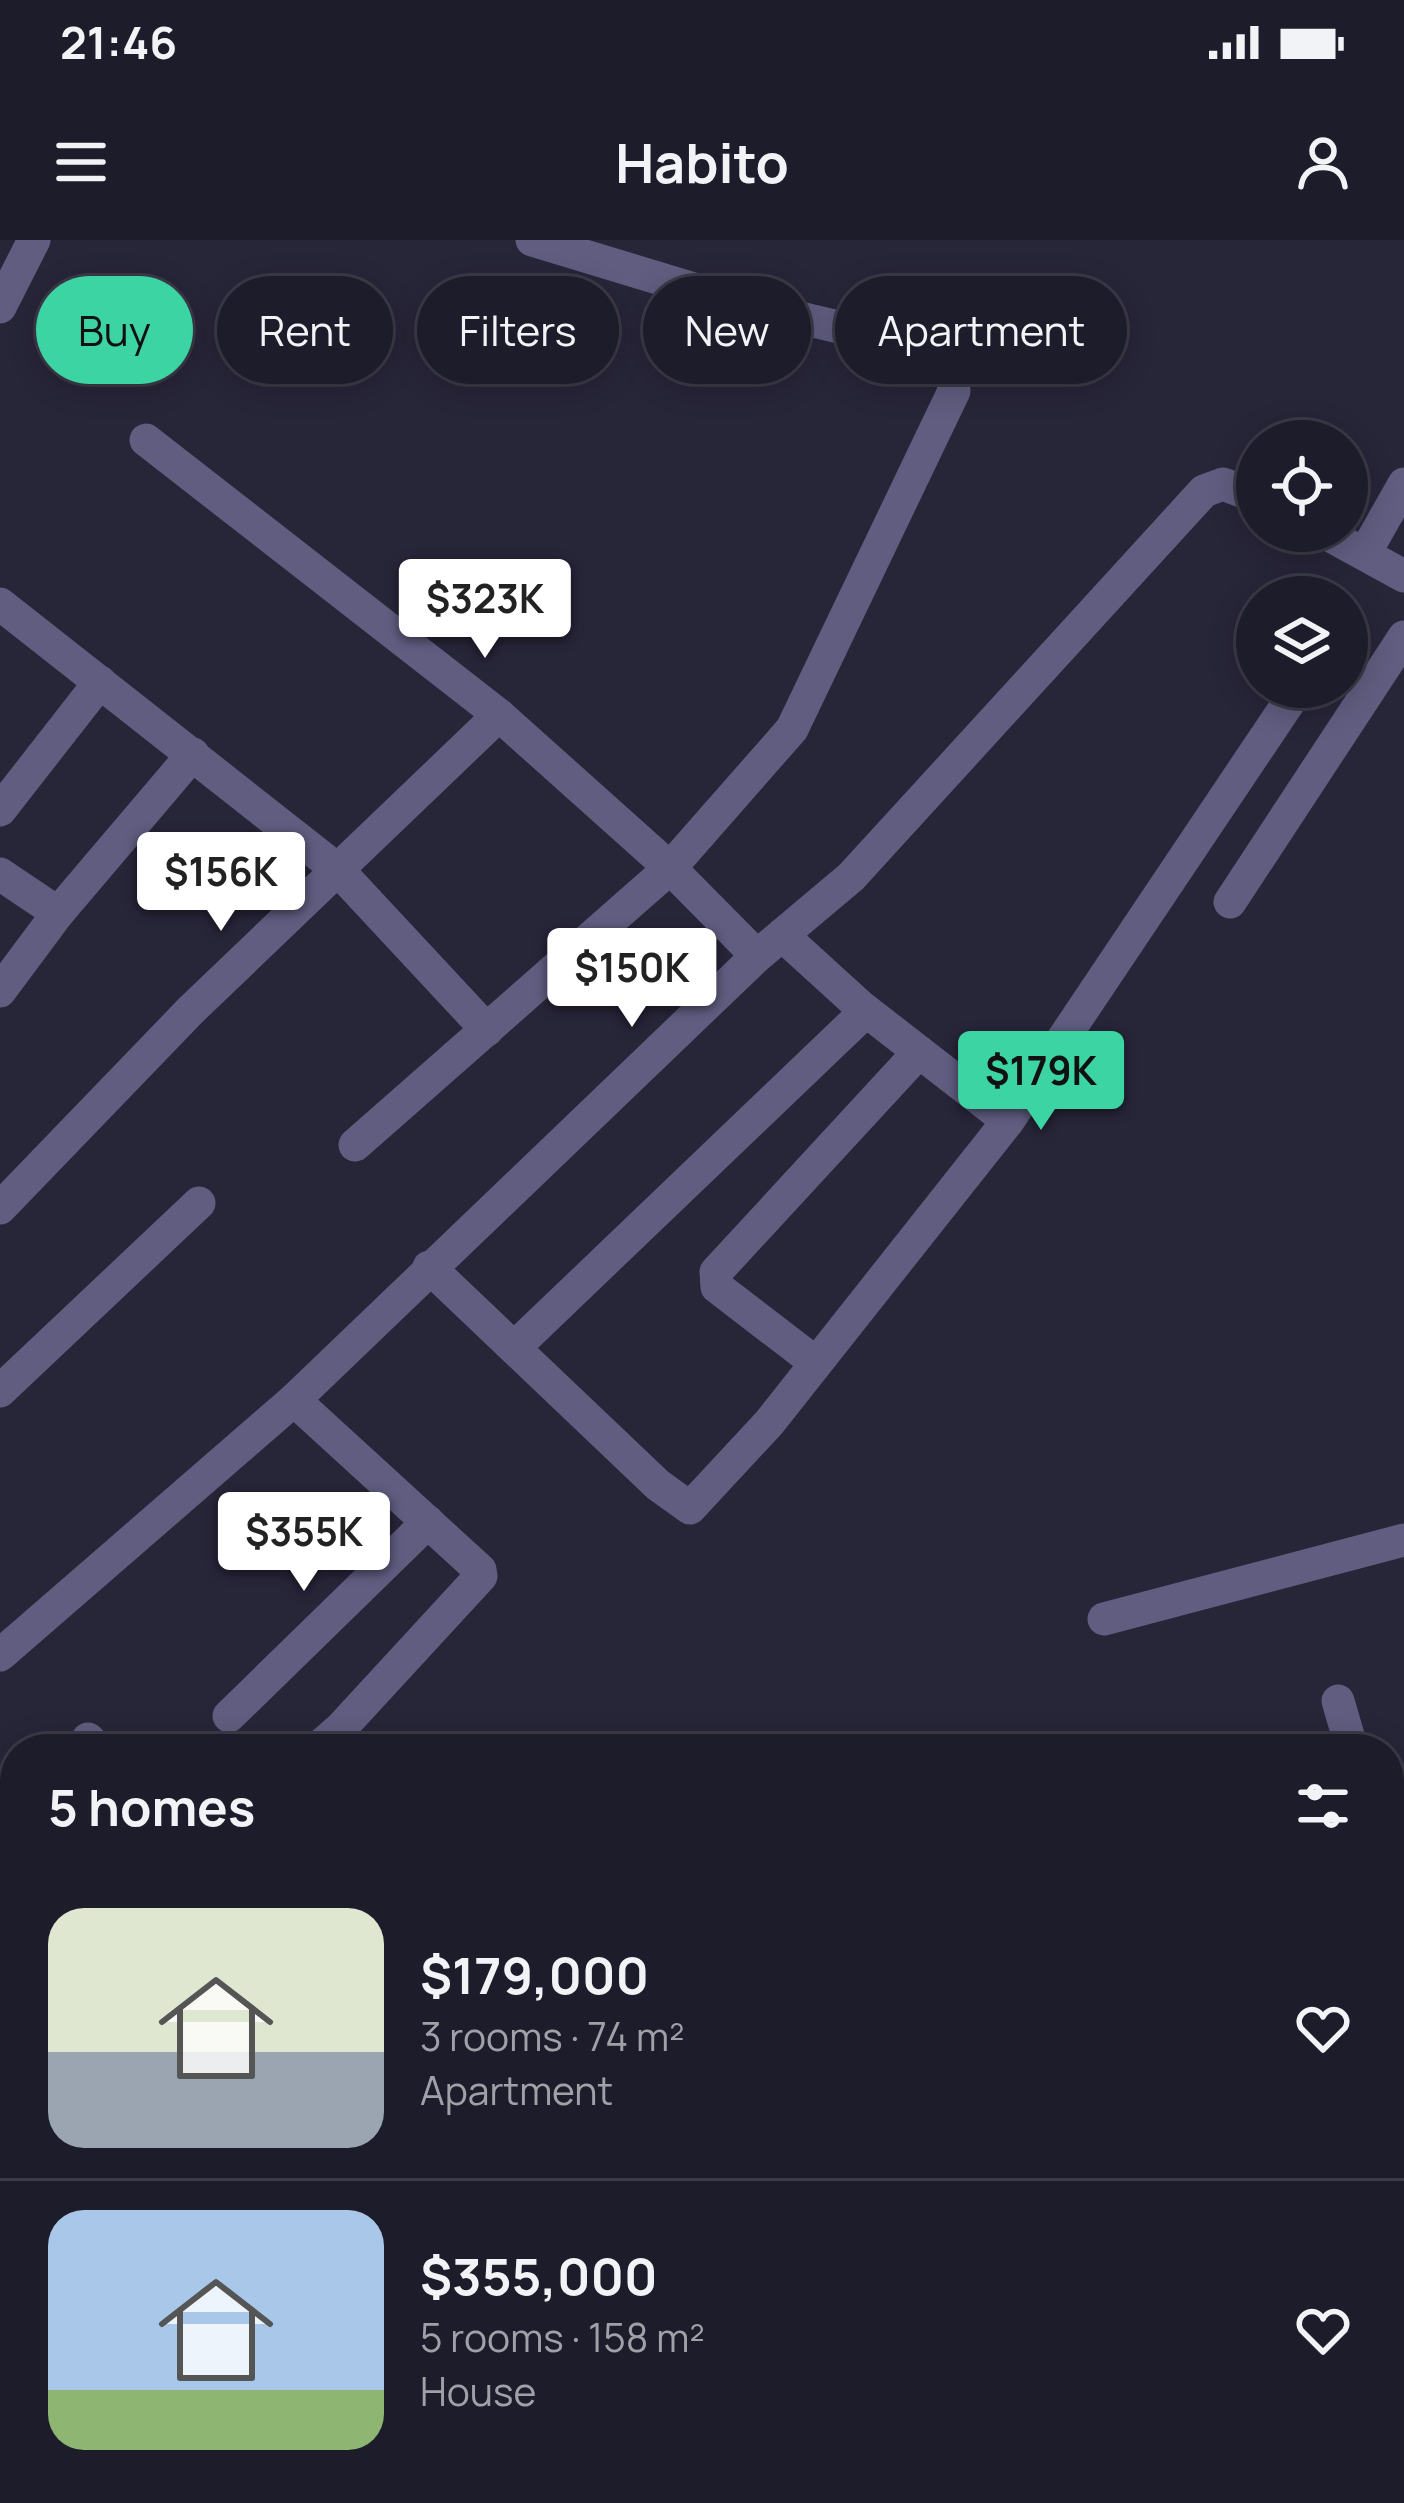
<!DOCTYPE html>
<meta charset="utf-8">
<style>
:root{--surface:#1d1c2a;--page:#2a2936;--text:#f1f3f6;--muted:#a0a1a8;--line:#3b3a47;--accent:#3dd4a3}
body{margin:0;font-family:Manrope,sans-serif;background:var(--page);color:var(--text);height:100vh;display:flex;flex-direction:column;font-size:45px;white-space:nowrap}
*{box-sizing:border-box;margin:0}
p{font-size:39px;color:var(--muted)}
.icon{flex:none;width:66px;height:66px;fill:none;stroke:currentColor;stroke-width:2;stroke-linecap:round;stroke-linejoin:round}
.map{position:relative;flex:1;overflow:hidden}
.details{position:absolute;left:0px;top:1494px;width:1404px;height:771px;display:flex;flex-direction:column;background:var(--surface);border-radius:48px 48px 0 0;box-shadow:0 6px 30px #0003,0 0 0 3px var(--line)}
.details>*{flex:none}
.banner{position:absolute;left:36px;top:36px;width:1332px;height:108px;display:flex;gap:24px}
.tools{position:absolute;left:1236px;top:180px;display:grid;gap:24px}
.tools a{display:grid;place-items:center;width:132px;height:132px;border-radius:50%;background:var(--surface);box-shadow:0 6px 30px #0003,0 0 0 3px var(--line);font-size:60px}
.price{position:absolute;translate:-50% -102px;padding:0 27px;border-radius:12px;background:#fff;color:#222;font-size:39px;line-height:78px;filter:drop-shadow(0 3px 6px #0008)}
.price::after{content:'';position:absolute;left:50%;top:72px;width:36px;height:27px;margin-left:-18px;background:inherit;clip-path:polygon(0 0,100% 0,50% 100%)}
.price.selected{background:var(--accent);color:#111}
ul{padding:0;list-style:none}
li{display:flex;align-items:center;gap:36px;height:300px;padding:0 48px}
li+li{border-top:3px solid var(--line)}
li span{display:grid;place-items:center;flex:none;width:336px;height:240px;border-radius:36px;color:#555}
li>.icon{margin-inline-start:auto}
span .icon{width:144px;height:144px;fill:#fffc;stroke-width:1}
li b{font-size:51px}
h2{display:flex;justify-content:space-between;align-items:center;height:144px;padding:0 48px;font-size:51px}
.pill{padding:0 42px;border-radius:54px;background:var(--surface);box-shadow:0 6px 30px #0003,0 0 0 3px var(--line);font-size:42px;line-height:108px}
.pill.selected{background:var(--accent);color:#111}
.status{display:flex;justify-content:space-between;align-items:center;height:84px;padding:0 60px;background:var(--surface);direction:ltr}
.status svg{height:33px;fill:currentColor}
header{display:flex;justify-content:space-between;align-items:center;height:156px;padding:0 48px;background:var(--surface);font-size:54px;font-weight:700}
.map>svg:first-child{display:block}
</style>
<div class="status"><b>21:46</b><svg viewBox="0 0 49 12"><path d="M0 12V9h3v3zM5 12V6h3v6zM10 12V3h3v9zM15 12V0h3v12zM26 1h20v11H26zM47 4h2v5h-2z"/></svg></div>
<header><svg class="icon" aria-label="menu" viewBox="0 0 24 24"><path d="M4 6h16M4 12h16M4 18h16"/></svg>Habito<svg class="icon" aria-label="person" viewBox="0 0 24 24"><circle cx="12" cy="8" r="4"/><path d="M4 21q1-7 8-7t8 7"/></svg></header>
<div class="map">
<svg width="1404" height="2263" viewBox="0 0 1404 2263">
<rect width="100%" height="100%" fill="#272538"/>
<polygon fill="#443d6e" points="15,2058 15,2224 0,2229 0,2061"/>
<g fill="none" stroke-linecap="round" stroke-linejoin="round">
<g stroke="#605d80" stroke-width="33">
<polyline points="0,67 34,0"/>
<polyline points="146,200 499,475 670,628 757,716"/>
<polyline points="1322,291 1404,336"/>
<polyline points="1365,313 1404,244"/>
<polyline points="0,364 338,630 487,790"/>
<polyline points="0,570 100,442"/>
<polyline points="0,634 58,673"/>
<polyline points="1230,662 1404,397"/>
<polyline points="782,695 860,766 1008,881"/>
<polyline points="0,751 58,673 193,514"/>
<polyline points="355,905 670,628 792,489 954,151 951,128 906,103 750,66 532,0"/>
<polyline points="0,968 190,771 499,475"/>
<polyline points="429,1027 658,1245 690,1268 769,1183 1008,881 1299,447"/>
<polyline points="515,1107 866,771"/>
<polyline points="816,1123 717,1047 716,1032 919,812"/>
<polyline points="0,1151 199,963"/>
<polyline points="294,1160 480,1330 481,1336 341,1488 317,1509"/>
<polyline points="1104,1379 1404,1300"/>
<polyline points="0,1415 294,1160 757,716 851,637 1204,251 1223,244 1257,257"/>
<polyline points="1338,1461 1352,1509"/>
<polyline points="229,1476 428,1282"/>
<polyline points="88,1499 98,1509"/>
<polyline points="1389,1646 1404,1701"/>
<polyline points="0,1770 15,1758"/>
<polyline points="1389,1867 1404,1864"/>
<polyline points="1189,2250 1192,2263"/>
<polyline points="1273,2250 1276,2263"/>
<polyline points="48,2263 80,2250"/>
<polyline points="1363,2263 1404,2252"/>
</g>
</g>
</svg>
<div class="tools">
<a><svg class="icon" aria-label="locate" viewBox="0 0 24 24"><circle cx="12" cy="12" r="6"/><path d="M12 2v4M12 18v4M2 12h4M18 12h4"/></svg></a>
<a><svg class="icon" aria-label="layers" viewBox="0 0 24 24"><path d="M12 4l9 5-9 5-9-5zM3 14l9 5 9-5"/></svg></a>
</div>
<b class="price" style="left:485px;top:421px">$323K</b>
<b class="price" style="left:221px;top:694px">$156K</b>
<b class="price" style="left:632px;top:790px">$150K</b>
<b class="price selected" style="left:1041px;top:893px">$179K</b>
<b class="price" style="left:304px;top:1354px">$355K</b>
<div class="banner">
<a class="pill selected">Buy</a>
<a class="pill">Rent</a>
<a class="pill">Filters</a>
<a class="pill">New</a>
<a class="pill">Apartment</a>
</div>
<section class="details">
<h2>5 homes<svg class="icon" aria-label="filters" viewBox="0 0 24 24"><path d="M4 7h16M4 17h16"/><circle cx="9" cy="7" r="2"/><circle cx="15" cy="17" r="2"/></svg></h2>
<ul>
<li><span style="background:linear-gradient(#dfe7d0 60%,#9aa5b1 0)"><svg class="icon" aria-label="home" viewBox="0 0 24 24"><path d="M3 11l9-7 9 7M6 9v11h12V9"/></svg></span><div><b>$179,000</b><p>3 rooms · 74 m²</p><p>Apartment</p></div><svg class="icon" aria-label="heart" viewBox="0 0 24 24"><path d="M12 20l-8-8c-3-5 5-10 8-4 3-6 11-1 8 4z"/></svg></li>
<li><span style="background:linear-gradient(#a9c7e8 75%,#8fb573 0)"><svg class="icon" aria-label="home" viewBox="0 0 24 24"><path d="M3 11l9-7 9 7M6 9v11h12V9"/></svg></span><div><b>$355,000</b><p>5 rooms · 158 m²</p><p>House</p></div><svg class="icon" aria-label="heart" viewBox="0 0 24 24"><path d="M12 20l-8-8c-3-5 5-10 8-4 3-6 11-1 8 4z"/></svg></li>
</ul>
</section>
</div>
